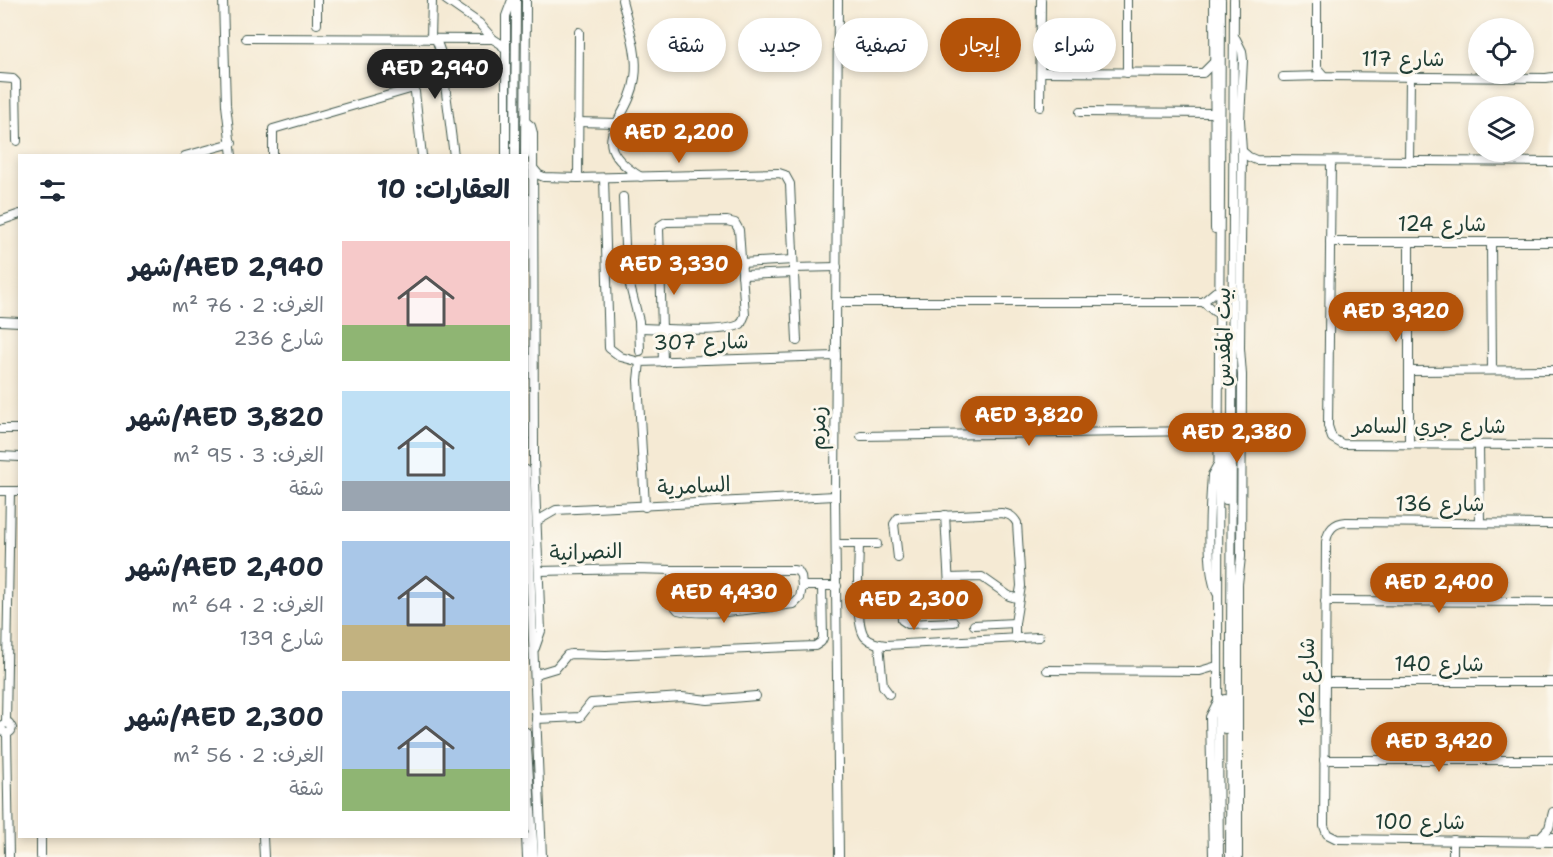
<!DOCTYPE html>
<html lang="ar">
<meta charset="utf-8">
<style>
:root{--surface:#fff;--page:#f2f2f3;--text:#1f2937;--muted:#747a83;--accent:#b45309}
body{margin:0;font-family:"Shantell Sans","Playpen Sans Arabic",sans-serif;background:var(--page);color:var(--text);direction:rtl;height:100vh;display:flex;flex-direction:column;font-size:22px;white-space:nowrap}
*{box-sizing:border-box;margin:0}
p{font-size:20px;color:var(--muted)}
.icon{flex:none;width:33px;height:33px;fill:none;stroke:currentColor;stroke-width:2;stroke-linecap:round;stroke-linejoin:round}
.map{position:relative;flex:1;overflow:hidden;direction:ltr}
.drawer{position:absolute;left:18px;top:154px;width:510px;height:684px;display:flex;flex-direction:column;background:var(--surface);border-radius:0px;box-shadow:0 3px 9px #0003;direction:rtl}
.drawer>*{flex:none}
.hud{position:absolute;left:546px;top:18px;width:570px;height:54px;direction:rtl;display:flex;gap:12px}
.fabs{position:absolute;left:1468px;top:18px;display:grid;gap:12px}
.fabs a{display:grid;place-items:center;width:66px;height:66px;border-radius:50%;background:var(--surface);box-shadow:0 3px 9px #0003;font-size:30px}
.price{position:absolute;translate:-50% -51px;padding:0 14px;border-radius:21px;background:var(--accent);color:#fff;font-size:20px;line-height:39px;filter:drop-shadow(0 2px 3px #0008)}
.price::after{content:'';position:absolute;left:50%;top:36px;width:18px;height:14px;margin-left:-9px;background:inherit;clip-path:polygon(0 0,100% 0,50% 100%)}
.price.on{background:#222;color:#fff}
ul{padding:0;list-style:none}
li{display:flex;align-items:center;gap:18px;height:150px;padding:0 18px}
li span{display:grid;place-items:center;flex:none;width:168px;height:120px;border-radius:0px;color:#555}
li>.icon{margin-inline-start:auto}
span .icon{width:72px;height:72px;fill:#fffc;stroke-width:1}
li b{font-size:26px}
h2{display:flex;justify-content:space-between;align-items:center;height:72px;padding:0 18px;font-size:26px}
.pill{padding:0 21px;border-radius:27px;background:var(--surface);box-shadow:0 3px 9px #0003;font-size:21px;line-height:54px}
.pill.on{background:var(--accent);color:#fff}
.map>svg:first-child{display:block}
</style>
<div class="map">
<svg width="1553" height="857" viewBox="0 0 1553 857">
<rect width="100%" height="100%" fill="#fbf7ec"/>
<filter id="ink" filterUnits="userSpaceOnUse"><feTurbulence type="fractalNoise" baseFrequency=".0167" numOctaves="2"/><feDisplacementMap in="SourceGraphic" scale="12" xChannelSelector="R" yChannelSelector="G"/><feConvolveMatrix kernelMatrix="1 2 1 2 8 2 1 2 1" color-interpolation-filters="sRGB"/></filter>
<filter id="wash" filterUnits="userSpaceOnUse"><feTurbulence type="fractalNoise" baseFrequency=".008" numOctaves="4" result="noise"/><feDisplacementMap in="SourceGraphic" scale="24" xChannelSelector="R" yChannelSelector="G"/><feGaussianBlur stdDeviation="1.35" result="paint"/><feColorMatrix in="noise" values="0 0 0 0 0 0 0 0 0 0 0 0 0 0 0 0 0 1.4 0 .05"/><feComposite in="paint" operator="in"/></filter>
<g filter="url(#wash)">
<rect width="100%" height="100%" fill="#f5ead4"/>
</g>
<g filter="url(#ink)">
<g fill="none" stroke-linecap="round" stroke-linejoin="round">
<defs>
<g id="minor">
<polyline points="223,0 226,105 232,156"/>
<polyline points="317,0 317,24"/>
<polyline points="446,0 479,23 493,39"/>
<path d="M622 0C628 25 639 53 635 78 629 124 581 140 641 177"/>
<polyline points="838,0 835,496 839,857"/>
<polyline points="1214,0 1215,229"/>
<polyline points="1317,0 1317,68 1324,76 1546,78 1553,77"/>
<polyline points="246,38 493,39 501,44 506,51"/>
<polyline points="431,39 432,0"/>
<polyline points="436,39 441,53 454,156"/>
<polyline points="1236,39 1242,51 1243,60 1240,120 1242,151 1240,348 1242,375 1241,557 1238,584 1238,857"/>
<polyline points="1041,72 1203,73 1214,62"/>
<polyline points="1127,73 1127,0"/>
<polyline points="1283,77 1324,76"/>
<polyline points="0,78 13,79 16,82 17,141"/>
<polyline points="1040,107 1041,0"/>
<polyline points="1080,112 1215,113"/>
<polyline points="525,121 531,126 533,133 534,461 541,631 535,648"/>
<polyline points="578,122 616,123"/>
<polyline points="1242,151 1249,157 1256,160 1553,162"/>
<polyline points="185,156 232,143"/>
<polyline points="273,156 273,129 410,89 413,89 415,92 422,156"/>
<polyline points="506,156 506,16 512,0"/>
<polyline points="515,156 516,0"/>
<polyline points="525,156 526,0"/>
<polyline points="1331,162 1328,426 1332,438 1342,444 1553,445"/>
<polyline points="1409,162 1410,78"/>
<polyline points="533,168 539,175 544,177 578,178 779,173 785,175 790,184 797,341"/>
<polyline points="578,178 579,32"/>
<polyline points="604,178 609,348 621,357 640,362"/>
<polyline points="623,197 626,270 639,321 640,351"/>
<polyline points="0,221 20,214"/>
<polyline points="1330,242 1553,242"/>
<polyline points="1409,242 1409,444"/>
<polyline points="1491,242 1492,370"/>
<polyline points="741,263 793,260"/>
<polyline points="793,268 837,267"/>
<polyline points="626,270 660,271"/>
<polyline points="742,275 794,273"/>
<polyline points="837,302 1203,302 1215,312"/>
<polyline points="1203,302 1215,292"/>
<polyline points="0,321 20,322"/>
<path d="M640 328C663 328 724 334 741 324L745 315 739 230 735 223 727 221 666 222 661 225 659 229 663 362"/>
<polyline points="1409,371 1553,370"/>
<polyline points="1219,426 1224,434 1226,500"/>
<polyline points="0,429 20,429"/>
<polyline points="861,436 1200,431 1209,434 1218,443"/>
<polyline points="1479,445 1480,523"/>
<polyline points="0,456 20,457"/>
<polyline points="526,470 542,857"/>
<polyline points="0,491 20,491"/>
<polyline points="645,507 638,380 640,362 836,356"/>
<polyline points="945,515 949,587 946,590 904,593 901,597 902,620 908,624 954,622"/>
<polyline points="537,521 556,510 835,496"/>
<path d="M1553 524 1346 522C1333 523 1328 530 1326 542L1324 826 1327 834 1337 839 1553 842"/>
<polyline points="836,544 877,544"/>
<path d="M859 544C859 563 854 624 865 637 871 643 878 644 886 645L1039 637"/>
<path d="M898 558 894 524 898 518 1001 513C1009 514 1013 516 1017 523L1021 586 1015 623V639"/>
<polyline points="673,570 793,570 798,571 801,576 802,586"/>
<path d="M539 571 635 569 673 570 674 605 678 610C707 617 763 608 794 604L800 598 802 586H837"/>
<polyline points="949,578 982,577 1009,596 1019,599"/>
<path d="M1217 593C1205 572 1210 502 1212 475L1217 466"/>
<polyline points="1325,601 1553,602"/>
<polyline points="974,625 1015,623"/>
<polyline points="879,644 883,686 889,694"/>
<polyline points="1047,670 1200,671 1217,666"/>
<polyline points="536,674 556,668 567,655 571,654 606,655 815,646 821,642 823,638 822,586"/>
<polyline points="1325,682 1553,682"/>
<polyline points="1225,699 1225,729"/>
<polyline points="536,719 580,717 591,703 682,697 708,700 756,696"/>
<polyline points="6,723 10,491"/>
<polyline points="0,729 7,734 11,731 12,728 9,723 6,723 2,725 1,729"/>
<polyline points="526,732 534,857"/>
<polyline points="7,734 9,857"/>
<polyline points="1324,760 1553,760"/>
<polyline points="41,837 41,857"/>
<polyline points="263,837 264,857"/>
<polyline points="526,837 527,857"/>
<polyline points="1540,837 1549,828 1553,812"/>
<polyline points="1533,838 1553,837"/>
<polyline points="1453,840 1453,857"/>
<polyline points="1213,857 1210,717 1217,703"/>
<path d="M1219 857C1216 571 1220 286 1221 0"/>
<polyline points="1230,857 1234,0"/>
</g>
</defs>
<use href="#minor" stroke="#3f574c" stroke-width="10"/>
<use href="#minor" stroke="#fff" stroke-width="8"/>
</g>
</g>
<g text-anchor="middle" stroke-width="6" stroke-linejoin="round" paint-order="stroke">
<g font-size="21" fill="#1f3d34" stroke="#fbf7ec">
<text x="1403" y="66">شارع 117</text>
<text x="1442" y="231">شارع 124</text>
<text transform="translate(1223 337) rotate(-90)" y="7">بيت المقدس</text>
<text transform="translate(701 342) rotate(-1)" y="7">شارع 307</text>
<text x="1429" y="433">شارع جري السامر</text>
<text transform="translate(818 428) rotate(-89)" y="7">زمزم</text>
<text transform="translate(694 486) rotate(-3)" y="7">السامرية</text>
<text x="1440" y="511">شارع 136</text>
<text transform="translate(586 552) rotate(-2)" y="7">النصرانية</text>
<text x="1439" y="671">شارع 140</text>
<text transform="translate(1307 682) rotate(-90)" y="7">شارع 162</text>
<text x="1420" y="829">شارع 100</text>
</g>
</g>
</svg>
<div class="fabs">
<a><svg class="icon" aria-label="locate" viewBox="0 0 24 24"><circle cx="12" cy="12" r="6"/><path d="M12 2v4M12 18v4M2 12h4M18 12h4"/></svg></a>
<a><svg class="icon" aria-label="layers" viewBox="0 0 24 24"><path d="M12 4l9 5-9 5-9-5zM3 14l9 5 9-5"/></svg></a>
</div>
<b class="price on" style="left:435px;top:100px">AED 2,940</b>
<b class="price" style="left:679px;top:164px">AED 2,200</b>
<b class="price" style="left:674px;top:296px">AED 3,330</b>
<b class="price" style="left:1396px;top:343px">AED 3,920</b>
<b class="price" style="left:1029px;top:447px">AED 3,820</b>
<b class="price" style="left:1237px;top:464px">AED 2,380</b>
<b class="price" style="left:1439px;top:614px">AED 2,400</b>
<b class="price" style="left:724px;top:624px">AED 4,430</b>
<b class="price" style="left:914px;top:631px">AED 2,300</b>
<b class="price" style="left:1439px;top:773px">AED 3,420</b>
<div class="hud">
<a class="pill">شراء</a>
<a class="pill on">إيجار</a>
<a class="pill">تصفية</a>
<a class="pill">جديد</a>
<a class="pill">شقة</a>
</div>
<section class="drawer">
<h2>العقارات: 10<svg class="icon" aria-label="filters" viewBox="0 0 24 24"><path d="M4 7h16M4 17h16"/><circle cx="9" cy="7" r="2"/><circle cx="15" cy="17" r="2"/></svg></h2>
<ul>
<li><span style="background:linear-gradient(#f6c9c9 70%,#8fb573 0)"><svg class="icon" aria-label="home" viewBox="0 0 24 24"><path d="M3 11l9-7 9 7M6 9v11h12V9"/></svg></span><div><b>AED 2,940/شهر</b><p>الغرف: 2 · 76 m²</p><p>شارع 236</p></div></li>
<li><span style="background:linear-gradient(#bfe0f5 75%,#9aa5b1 0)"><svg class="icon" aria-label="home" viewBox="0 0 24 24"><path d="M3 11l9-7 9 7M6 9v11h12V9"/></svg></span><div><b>AED 3,820/شهر</b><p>الغرف: 3 · 95 m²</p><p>شقة</p></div></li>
<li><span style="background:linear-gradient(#a9c7e8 70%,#c2b280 0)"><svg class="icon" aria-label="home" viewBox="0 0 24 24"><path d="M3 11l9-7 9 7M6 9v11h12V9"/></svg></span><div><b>AED 2,400/شهر</b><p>الغرف: 2 · 64 m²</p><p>شارع 139</p></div></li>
<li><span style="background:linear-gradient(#a9c7e8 65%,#8fb573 0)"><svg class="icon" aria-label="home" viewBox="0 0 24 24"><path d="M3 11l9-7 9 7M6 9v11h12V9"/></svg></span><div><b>AED 2,300/شهر</b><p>الغرف: 2 · 56 m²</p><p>شقة</p></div></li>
</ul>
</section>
</div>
